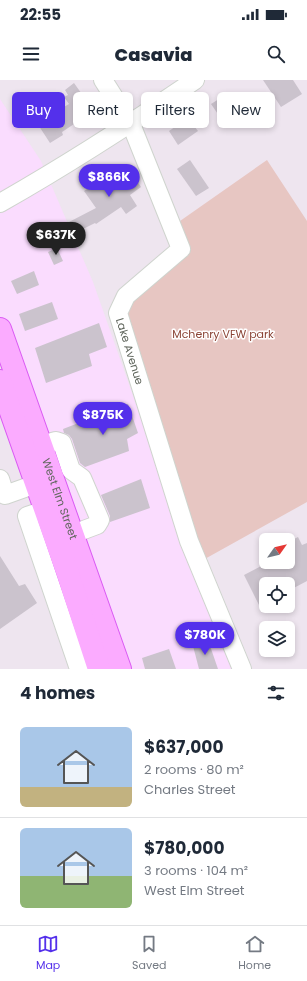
<!DOCTYPE html>
<meta charset="utf-8">
<style>
:root{--surface:#fff;--page:#f2f2f3;--text:#1f2937;--muted:#747a83;--line:#e0e1e3;--accent:#5430eb}
body{margin:0;font-family:Poppins,sans-serif;background:var(--page);color:var(--text);height:100vh;display:flex;flex-direction:column;font-size:15px;white-space:nowrap}
*{box-sizing:border-box;margin:0}
p{font-size:13px;color:var(--muted)}
.icon{flex:none;width:22px;height:22px;fill:none;stroke:currentColor;stroke-width:2;stroke-linecap:round;stroke-linejoin:round}
.map{position:relative;height:589px;overflow:hidden}
.drawer{display:flex;flex-direction:column;background:var(--surface);flex:1}
.drawer>*{flex:none}
.top-card{position:absolute;left:12px;top:12px;width:283px;height:36px;display:flex;gap:8px}
.needle{width:26px;rotate:56deg}
.controls{position:absolute;left:259px;top:453px;display:grid;gap:8px}
.controls a{display:grid;place-items:center;width:36px;height:36px;border-radius:6px;background:var(--surface);box-shadow:0 2px 6px #0003;font-size:20px}
.price{position:absolute;translate:-50% -34px;padding:0 9px;border-radius:14px;background:var(--accent);color:#fff;font-size:13px;line-height:26px;filter:drop-shadow(0 1px 2px #0008)}
.price::after{content:'';position:absolute;left:50%;top:24px;width:12px;height:9px;margin-left:-6px;background:inherit;clip-path:polygon(0 0,100% 0,50% 100%)}
.price.current{background:#222;color:#fff}
ul{padding:0;list-style:none}
li{display:flex;align-items:center;gap:12px;height:100px;padding:0 20px}
li+li{border-top:1px solid var(--line)}
li span{display:grid;place-items:center;flex:none;width:112px;height:80px;border-radius:6px;color:#555}
li>.icon{margin-inline-start:auto}
span .icon{width:48px;height:48px;fill:#fffc;stroke-width:1}
li b{font-size:17px}
h2{display:flex;justify-content:space-between;align-items:center;height:48px;padding:0 20px;font-size:17px}
.chip{padding:0 14px;border-radius:6px;background:var(--surface);box-shadow:0 2px 6px #0003;font-size:14px;line-height:36px}
.chip.current{background:var(--accent);color:#fff}
.status{display:flex;justify-content:space-between;align-items:center;height:28px;padding:0 20px;background:var(--surface);direction:ltr}
.status svg{height:11px;fill:currentColor}
header{display:flex;justify-content:space-between;align-items:center;height:52px;padding:0 20px;background:var(--surface);font-size:18px;font-weight:800}
.tab-bar{display:flex;justify-content:space-around;align-items:center;height:56px;border-top:1px solid var(--line);background:var(--surface);font-size:11px;color:var(--muted)}
.tab-bar a{display:grid;justify-items:center;gap:2px}
.tab-bar .current{color:var(--accent)}
.map>svg:first-child{display:block}
</style>
<div class="status"><b>22:55</b><svg viewBox="0 0 49 12"><path d="M0 12V9h3v3zM5 12V6h3v6zM10 12V3h3v9zM15 12V0h3v12zM26 1h20v11H26zM47 4h2v5h-2z"/></svg></div>
<header><svg class="icon" aria-label="menu" viewBox="0 0 24 24"><path d="M4 6h16M4 12h16M4 18h16"/></svg>Casavia<svg class="icon" aria-label="search" viewBox="0 0 24 24"><circle cx="10" cy="10" r="6"/><path d="M15 15l6 6"/></svg></header>
<div class="map">
<svg width="307" height="589" viewBox="0 0 307 589">
<rect width="100%" height="100%" fill="#eee5ef"/>
<polygon fill="#fadcfe" points="0,19 41,81 93,202 191,481 233,589 123,589 0,241"/>
<polygon fill="#e7c6c2" points="267,80 307,141 307,422 203,480 128,234 134,220 188,174 180,141"/>
<g fill="#cbc3cd">
<polygon points="263,0 293,0 302,14 281,27"/>
<polygon points="74,3 96,34 82,44 80,40 62,52 63,55 50,63 37,43 69,24 64,17 68,15 65,10"/>
<polygon points="225,15 236,31 222,40 211,24"/>
<polygon points="188,38 198,51 178,65 169,51"/>
<polygon points="190,80 209,108 196,116 177,89"/>
<polygon points="126,84 141,107 130,115 137,126 126,134 121,127 96,144 95,143 75,153 69,142 96,128 84,111"/>
<polygon points="57,168 63,181 54,185 48,172"/>
<polygon points="34,191 39,205 17,214 11,201"/>
<polygon points="52,222 58,239 25,251 19,234"/>
<polygon points="99,243 107,267 89,274 92,286 46,303 35,268"/>
<polygon points="128,324 138,353 127,359 129,371 85,387 80,383 72,359 69,355 64,353 63,349"/>
<polygon points="141,399 150,428 110,442 110,436 101,415"/>
<polygon points="298,457 302,465 307,463 307,501 288,511 288,504 266,504 266,522 259,525 244,495 269,482 288,482 288,462"/>
<polygon points="0,476 19,506 25,504 37,523 0,549"/>
<polygon points="208,560 218,589 199,589 193,566"/>
<polygon points="169,569 176,589 145,589 142,578"/>
</g>
<g fill="none" stroke-linecap="round" stroke-linejoin="round">
<defs>
<g id="minor">
<path id="s1" d="M103 0 131 44 181 169 126 216 118 233 189 461 242 589"/>
<path d="M0 123C67 85 132 43 195 0"/>
<polyline points="29,368 56,361 62,363 71,390 82,398 100,440 97,445 73,454"/>
<polyline points="0,399 5,415 50,399"/>
<polyline points="45,430 27,436 79,589"/>
</g>
<g id="major">
<path id="s2" d="M0 249 120 589"/>
<polyline points="0,301 67,491 99,589"/>
</g>
</defs>
<use href="#minor" stroke="#cfd4ce" stroke-width="20"/>
<use href="#major" stroke="#da5bf3" stroke-width="24"/>
<use href="#minor" stroke="#fff" stroke-width="18"/>
<use href="#major" stroke="#fbabff" stroke-width="22"/>
</g>
<g text-anchor="middle" stroke-width="3" stroke-linejoin="round" paint-order="stroke">
<g font-size="11" fill="#8b4436" stroke="#fff">
<text x="223" y="258">Mchenry VFW park</text>
</g>
<g font-size="11" fill="#60665d" stroke="#fff">
<text dy="4" stroke="none"><textPath href="#s1" startOffset="318">Lake Avenue</textPath></text>
<text dy="4" stroke="none"><textPath href="#s2" startOffset="180">West Elm Street</textPath></text>
</g>
</g>
</svg>
<div class="controls">
<a><svg class="needle" viewBox="-14 -14 28 28"><path d="M0-13l5 13h-10z" fill="#e53935"/><path d="M0 13l5-13h-10z" fill="#747a83"/></svg></a>
<a><svg class="icon" aria-label="locate" viewBox="0 0 24 24"><circle cx="12" cy="12" r="6"/><path d="M12 2v4M12 18v4M2 12h4M18 12h4"/></svg></a>
<a><svg class="icon" aria-label="layers" viewBox="0 0 24 24"><path d="M12 4l9 5-9 5-9-5zM3 14l9 5 9-5"/></svg></a>
</div>
<b class="price" style="left:109px;top:118px">$866K</b>
<b class="price current" style="left:56px;top:176px">$637K</b>
<b class="price" style="left:103px;top:356px">$875K</b>
<b class="price" style="left:205px;top:576px">$780K</b>
<div class="top-card">
<a class="chip current">Buy</a>
<a class="chip">Rent</a>
<a class="chip">Filters</a>
<a class="chip">New</a>
</div>
</div>
<section class="drawer">
<h2>4 homes<svg class="icon" aria-label="filters" viewBox="0 0 24 24"><path d="M4 7h16M4 17h16"/><circle cx="9" cy="7" r="2"/><circle cx="15" cy="17" r="2"/></svg></h2>
<ul>
<li><span style="background:linear-gradient(#a9c7e8 75%,#c2b280 0)"><svg class="icon" aria-label="home" viewBox="0 0 24 24"><path d="M3 11l9-7 9 7M6 9v11h12V9"/></svg></span><div><b>$637,000</b><p>2 rooms · 80 m²</p><p>Charles Street</p></div></li>
<li><span style="background:linear-gradient(#a9c7e8 60%,#8fb573 0)"><svg class="icon" aria-label="home" viewBox="0 0 24 24"><path d="M3 11l9-7 9 7M6 9v11h12V9"/></svg></span><div><b>$780,000</b><p>3 rooms · 104 m²</p><p>West Elm Street</p></div></li>
</ul>
</section>
<nav class="tab-bar">
<a class="current"><svg class="icon" aria-label="map" viewBox="0 0 24 24"><path d="M3 6l6-2 6 2 6-2v14l-6 2-6-2-6 2zM9 4v14M15 6v14"/></svg>Map</a>
<a><svg class="icon" aria-label="saved" viewBox="0 0 24 24"><path d="M7 4h10v16l-5-4-5 4z"/></svg>Saved</a>
<a><svg class="icon" aria-label="home" viewBox="0 0 24 24"><path d="M3 11l9-7 9 7M6 9v11h12V9"/></svg>Home</a>
</nav>
